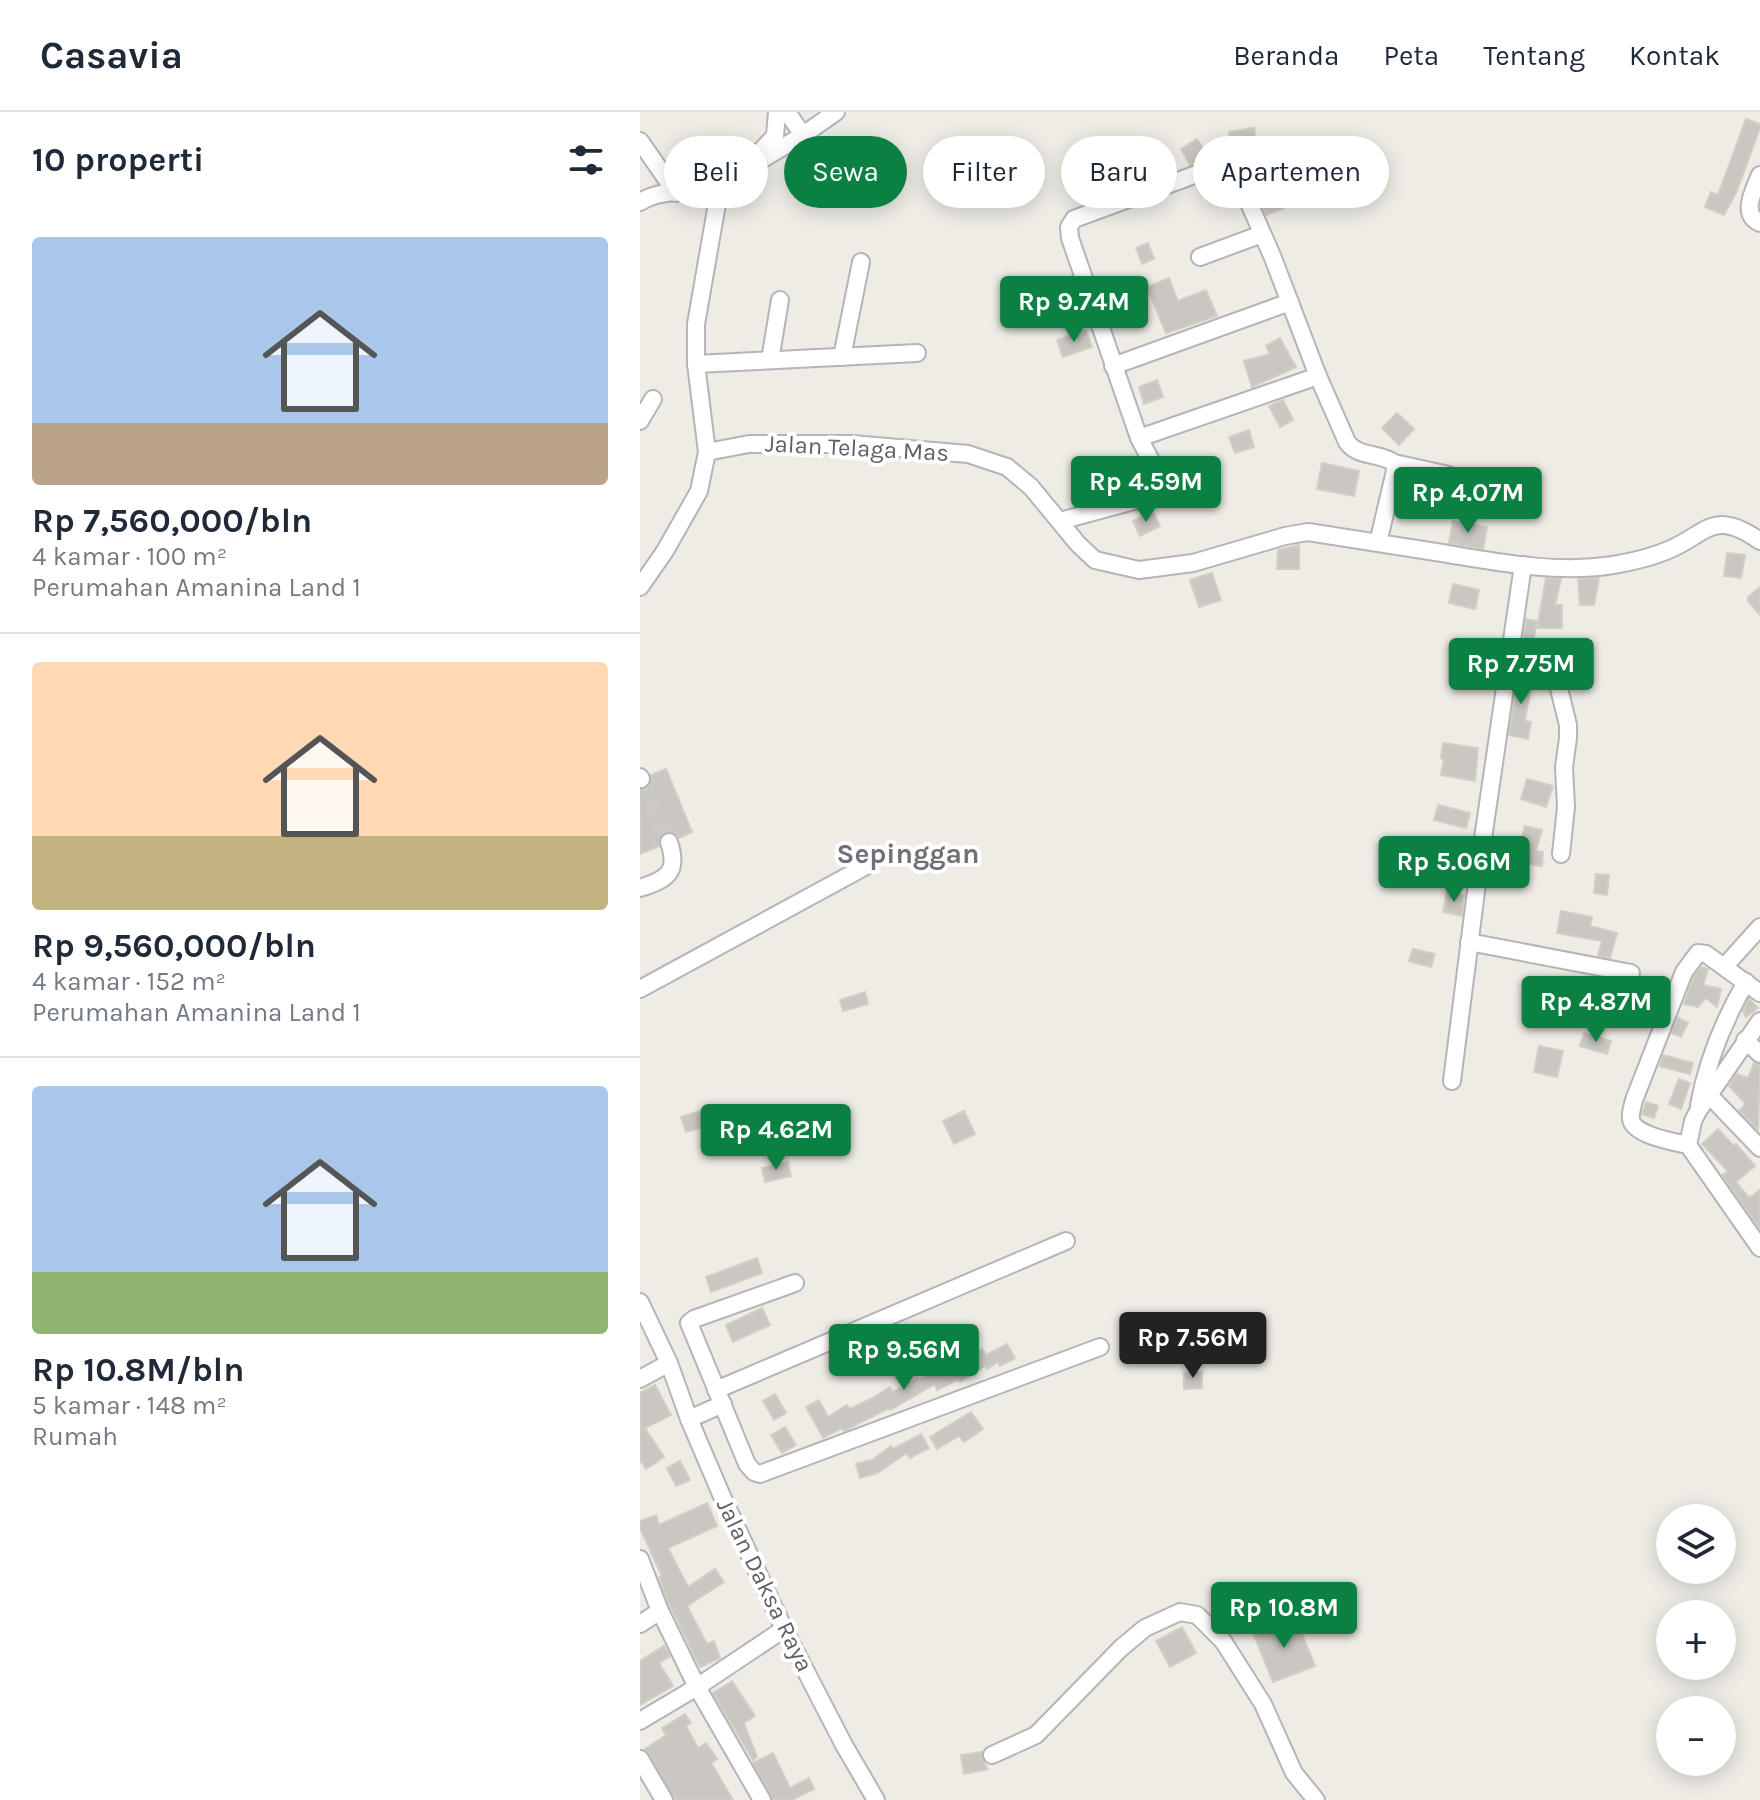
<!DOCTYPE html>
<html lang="id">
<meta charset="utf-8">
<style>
:root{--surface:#fff;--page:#f2f2f3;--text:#1f2937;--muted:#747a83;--line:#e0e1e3;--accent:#0b8043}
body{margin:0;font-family:Karla,sans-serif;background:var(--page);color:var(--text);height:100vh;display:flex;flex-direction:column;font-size:30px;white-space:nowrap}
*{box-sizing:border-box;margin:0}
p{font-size:26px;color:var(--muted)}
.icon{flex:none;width:44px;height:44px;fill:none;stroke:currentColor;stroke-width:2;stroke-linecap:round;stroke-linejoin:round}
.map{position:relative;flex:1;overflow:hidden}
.details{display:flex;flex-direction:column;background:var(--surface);width:640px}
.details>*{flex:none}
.hud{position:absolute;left:24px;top:24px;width:760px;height:72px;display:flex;gap:16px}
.tools{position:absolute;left:1016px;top:1392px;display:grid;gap:16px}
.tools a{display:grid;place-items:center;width:80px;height:80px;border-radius:50%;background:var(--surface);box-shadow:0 4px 20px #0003;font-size:40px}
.price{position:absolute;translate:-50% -68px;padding:0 18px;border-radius:8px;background:var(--accent);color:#fff;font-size:26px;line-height:52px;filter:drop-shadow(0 2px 4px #0008)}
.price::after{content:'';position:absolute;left:50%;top:48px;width:24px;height:18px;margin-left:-12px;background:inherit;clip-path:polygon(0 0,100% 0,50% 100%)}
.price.current{background:#222;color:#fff}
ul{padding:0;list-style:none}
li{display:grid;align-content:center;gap:16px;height:424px;padding:0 32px}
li+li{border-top:2px solid var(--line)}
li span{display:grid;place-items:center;height:248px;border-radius:8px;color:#555}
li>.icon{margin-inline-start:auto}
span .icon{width:144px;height:144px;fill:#fffc;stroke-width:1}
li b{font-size:34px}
h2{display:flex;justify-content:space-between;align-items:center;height:96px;padding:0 32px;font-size:34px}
.tag{padding:0 28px;border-radius:36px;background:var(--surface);box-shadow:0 4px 20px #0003;font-size:28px;line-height:72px}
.tag.current{background:var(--accent);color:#fff}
header{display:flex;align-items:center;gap:48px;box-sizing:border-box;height:112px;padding:0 40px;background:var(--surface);border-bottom:2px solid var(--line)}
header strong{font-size:38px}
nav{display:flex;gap:44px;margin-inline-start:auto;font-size:28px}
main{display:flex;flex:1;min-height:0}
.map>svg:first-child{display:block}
</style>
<header>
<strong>Casavia</strong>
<nav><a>Beranda</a><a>Peta</a><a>Tentang</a><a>Kontak</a></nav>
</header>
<main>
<section class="details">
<h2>10 properti<svg class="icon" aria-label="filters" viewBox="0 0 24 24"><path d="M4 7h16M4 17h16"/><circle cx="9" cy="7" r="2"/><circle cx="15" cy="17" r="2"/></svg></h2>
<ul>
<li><span style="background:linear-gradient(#a9c7e8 75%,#b9a48a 0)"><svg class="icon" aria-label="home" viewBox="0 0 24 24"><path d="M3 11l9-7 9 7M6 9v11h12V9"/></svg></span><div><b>Rp 7,560,000/bln</b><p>4 kamar · 100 m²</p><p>Perumahan Amanina Land 1</p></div></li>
<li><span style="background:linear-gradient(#ffd9b3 70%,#c2b280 0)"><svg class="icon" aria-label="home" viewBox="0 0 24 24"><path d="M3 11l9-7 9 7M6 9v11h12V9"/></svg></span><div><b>Rp 9,560,000/bln</b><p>4 kamar · 152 m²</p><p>Perumahan Amanina Land 1</p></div></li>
<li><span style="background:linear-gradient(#a9c7e8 75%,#8fb573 0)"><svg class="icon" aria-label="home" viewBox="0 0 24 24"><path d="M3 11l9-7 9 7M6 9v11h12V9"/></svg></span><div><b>Rp 10.8M/bln</b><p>5 kamar · 148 m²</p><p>Rumah</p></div></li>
</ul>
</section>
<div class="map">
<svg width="1120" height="1688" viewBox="0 0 1120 1688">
<rect width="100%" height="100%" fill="#eeece5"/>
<g fill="#cac7c2" stroke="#d3cec4" stroke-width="2">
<polygon points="1106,7 1120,12 1120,16 1096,81 1084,103 1065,95 1071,80 1078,83"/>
<polygon points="614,16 617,30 591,34 589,20"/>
<polygon points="557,27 567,43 550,53 541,37"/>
<polygon points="633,56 639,75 636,76 643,97 626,103 619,86 626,83 618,61"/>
<polygon points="508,131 514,147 502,152 496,136"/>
<polygon points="529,166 538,189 566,178 577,204 526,221 507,175"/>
<polygon points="446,218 452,235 423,245 417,228"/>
<polygon points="640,226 656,255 612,275 604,249 630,242 626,234"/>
<polygon points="517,268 523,285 504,292 499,275"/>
<polygon points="643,288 653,308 640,315 629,294"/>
<polygon points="757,301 774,317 759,333 742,316"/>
<polygon points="609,318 614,335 595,341 589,325"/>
<polygon points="682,351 719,359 714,384 677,377"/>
<polygon points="772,366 813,373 804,406 765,396"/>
<polygon points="513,400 520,414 500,424 493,409"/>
<polygon points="813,409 847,415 843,437 809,431"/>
<polygon points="659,433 659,457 637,457 638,438"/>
<polygon points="1087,441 1105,443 1101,466 1084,464"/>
<polygon points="572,461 581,488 559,495 550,468"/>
<polygon points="906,466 921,467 915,493 922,493 922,516 897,516"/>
<polygon points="959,466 954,493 940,493 938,467"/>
<polygon points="813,472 839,478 835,497 809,491"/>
<polygon points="1120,475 1120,503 1108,489 1108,485"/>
<polygon points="886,507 897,509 892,536 882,534"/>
<polygon points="879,557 893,559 885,609 891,610 888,627 869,623"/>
<polygon points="803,631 838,636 835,669 801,663 804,647 801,646"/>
<polygon points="26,657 52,720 39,726 33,720 25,720 19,726 19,734 0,742 0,678 10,674 11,663"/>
<polygon points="887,667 913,674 906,695 881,687"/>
<polygon points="798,693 830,701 826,716 794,708"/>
<polygon points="885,714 902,718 896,739 903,740 902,754 881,751 884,730 881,729"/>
<polygon points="956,762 969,763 967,783 954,781"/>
<polygon points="807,780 824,783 822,804 803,800"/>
<polygon points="921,799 952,805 950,814 977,821 970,846 958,844 962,829 917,821"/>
<polygon points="773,837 795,842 791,855 769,849"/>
<polygon points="1061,855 1068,857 1063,873 1081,877 1077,895 1066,886 1058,895 1044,892 1054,865"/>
<polygon points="952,870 977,875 974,891 949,887"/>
<polygon points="225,880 228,892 203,899 200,888"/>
<polygon points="1109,887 1118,896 1106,905 1103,899"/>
<polygon points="904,897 923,900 921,914 902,911"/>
<polygon points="1038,906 1048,911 1041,925 1032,921"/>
<polygon points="944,921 971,929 967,942 940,934"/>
<polygon points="899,934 923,939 917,965 894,960"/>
<polygon points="1023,943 1053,951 1050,962 1020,954"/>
<polygon points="1114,951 1120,953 1118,1018 1099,999 1106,992 1089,974 1097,962 1108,966"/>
<polygon points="1039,967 1050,971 1041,997 1029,992"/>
<polygon points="1006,990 1018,994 1014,1006 1002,1002"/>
<polygon points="72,995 77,1011 46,1020 41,1005"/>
<polygon points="324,999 335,1022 314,1032 303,1009"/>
<polygon points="1078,1017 1094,1034 1096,1032 1115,1054 1096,1070 1109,1086 1120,1078 1120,1117 1082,1063 1088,1059 1062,1032"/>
<polygon points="148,1050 151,1064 125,1070 122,1056"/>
<polygon points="117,1146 122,1161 71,1180 66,1165"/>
<polygon points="122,1196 130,1213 93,1230 86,1213"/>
<polygon points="367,1232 375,1246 360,1254 358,1250 347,1257 345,1254 320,1270 319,1267 297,1278 295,1272 250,1298 249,1296 204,1319 202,1316 183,1326 166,1295 179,1288 188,1305 207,1293 209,1297 233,1286 250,1275 253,1280 277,1266 278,1268 316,1250 317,1252 330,1247 342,1237 346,1243"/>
<polygon points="562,1260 562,1276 544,1277 544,1261"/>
<polygon points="15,1273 31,1303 5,1316 24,1345 6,1357 0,1348 0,1281"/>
<polygon points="135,1282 146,1301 134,1308 123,1289"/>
<polygon points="331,1300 343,1317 324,1330 319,1324 297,1337 290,1325"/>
<polygon points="145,1315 156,1333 142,1341 131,1323"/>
<polygon points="281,1322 289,1336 270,1346 267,1341 237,1361 220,1366 216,1352 232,1348 251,1334 253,1337"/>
<polygon points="40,1349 50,1368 36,1374 27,1356"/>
<polygon points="67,1391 77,1414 28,1436 48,1475 75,1457 84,1470 47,1494 67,1532 74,1529 80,1546 60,1555 27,1487 19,1465 22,1464 0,1416 0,1409 16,1403 19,1413"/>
<polygon points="656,1507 675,1554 633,1570 614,1523"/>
<polygon points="542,1515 556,1541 530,1555 516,1529"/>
<polygon points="24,1534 30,1544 19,1551 33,1574 0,1593 0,1549"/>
<polygon points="92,1569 115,1604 104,1611 117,1645 113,1648 73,1581"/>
<polygon points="45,1602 51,1611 46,1614 58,1636 66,1631 77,1647 71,1651 93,1688 35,1688 5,1637 26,1623 22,1616"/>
<polygon points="342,1640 342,1647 348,1657 324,1662 321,1643"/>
<polygon points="133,1641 150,1676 169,1666 174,1677 152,1688 133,1688 113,1651"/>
</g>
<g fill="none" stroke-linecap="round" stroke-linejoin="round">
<polyline stroke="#cac9c5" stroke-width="16" stroke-dasharray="16 8" stroke-linecap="butt" points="1,667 29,730"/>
<defs>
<g id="minor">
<polyline points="163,23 196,0"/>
<polyline points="0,29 36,81"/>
<polyline points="115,45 135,24 137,0"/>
<path d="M1120 63C1114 78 1100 102 1120 111"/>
<path d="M0 90C18 78 60 76 78 86"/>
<polyline points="560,145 622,122"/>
<polyline points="202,245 221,150"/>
<polyline points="130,248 140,188"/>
<polyline points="56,252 277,241"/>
<polyline points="473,254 650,190"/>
<polyline points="0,309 13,287"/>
<path d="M499 326 430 126 429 115 434 107 453 100 576 55 586 54 596 61 633 146 678 264 707 330C718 346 740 340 754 351L755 359 738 431"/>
<path d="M67 340 109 332H212L328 342 367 355 391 375 438 432 455 448 499 458 553 451 645 424 668 420C712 427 757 434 802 441 857 450 916 462 973 453 991 450 1009 446 1026 439 1067 423 1072 395 1120 429"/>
<polyline points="754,351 809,363"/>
<path d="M420 409 501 387C527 367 511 350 499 326L678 264"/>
<polyline points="0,475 25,439 59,379 67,340 56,252 56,212 78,86 96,63 163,23 147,0"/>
<path d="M869 544C885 547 906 546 915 560L928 613V626L924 655 926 695 921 742"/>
<polyline points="0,665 1,667"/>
<path d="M0 776C28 767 39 760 29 730"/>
<polyline points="829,830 991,861"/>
<polyline points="1085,854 1120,815"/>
<polyline points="0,877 228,753"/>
<polyline points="1120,909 1058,999 1053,1009 1048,1033 1120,1136"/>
<polyline points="1105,928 1120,942"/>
<polyline points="812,969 841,740 883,453"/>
<polyline points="1070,984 1120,1036"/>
<path d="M1059 993C1067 950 1084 908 1106 870"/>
<path d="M1048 1033C1034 1030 993 1023 991 1007 990 1001 993 993 994 988L1044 860 1058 841 1066 842 1120 881"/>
<polyline points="155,1171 54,1207 49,1211 107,1352 114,1360 120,1362 460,1235"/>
<polyline points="0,1190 29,1251 49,1307 81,1382 144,1517 204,1633 236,1688"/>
<polyline points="0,1267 29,1251"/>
<polyline points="76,1278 426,1129"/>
<polyline points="49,1307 83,1292"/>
<polyline points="0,1447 20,1499 57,1575 122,1688"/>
<polyline points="0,1512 20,1499"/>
<polyline points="0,1609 57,1575 144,1517"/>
<polyline points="352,1643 396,1623 481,1536 505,1516 540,1500 557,1503 583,1529 623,1592 654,1661 676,1688"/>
<polyline points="0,1647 24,1688"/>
</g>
</defs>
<use href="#minor" stroke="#b3b5b9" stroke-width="20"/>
<use href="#minor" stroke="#fff" stroke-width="16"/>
</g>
<g text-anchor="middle" stroke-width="8" stroke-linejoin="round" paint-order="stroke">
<g font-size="24" fill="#5d6165" stroke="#fff">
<text transform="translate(217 336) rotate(3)" y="8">Jalan Telaga Mas</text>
<text transform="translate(125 1473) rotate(64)" y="8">Jalan Daksa Raya</text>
</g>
<g font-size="28" font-weight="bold" fill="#6e7277" stroke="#fff">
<text x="268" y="751">Sepinggan</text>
</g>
</g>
</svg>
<div class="tools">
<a><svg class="icon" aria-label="layers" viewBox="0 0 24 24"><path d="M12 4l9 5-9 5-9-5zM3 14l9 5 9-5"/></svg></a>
<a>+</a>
<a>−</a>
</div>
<b class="price" style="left:434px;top:232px">Rp 9.74M</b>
<b class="price" style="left:506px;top:412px">Rp 4.59M</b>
<b class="price" style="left:828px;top:423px">Rp 4.07M</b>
<b class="price" style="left:881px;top:594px">Rp 7.75M</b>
<b class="price" style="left:814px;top:792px">Rp 5.06M</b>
<b class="price" style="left:956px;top:932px">Rp 4.87M</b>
<b class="price" style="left:136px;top:1060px">Rp 4.62M</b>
<b class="price current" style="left:553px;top:1268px">Rp 7.56M</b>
<b class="price" style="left:264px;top:1280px">Rp 9.56M</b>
<b class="price" style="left:644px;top:1538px">Rp 10.8M</b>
<div class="hud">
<a class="tag">Beli</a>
<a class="tag current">Sewa</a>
<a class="tag">Filter</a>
<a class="tag">Baru</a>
<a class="tag">Apartemen</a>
</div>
</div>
</main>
